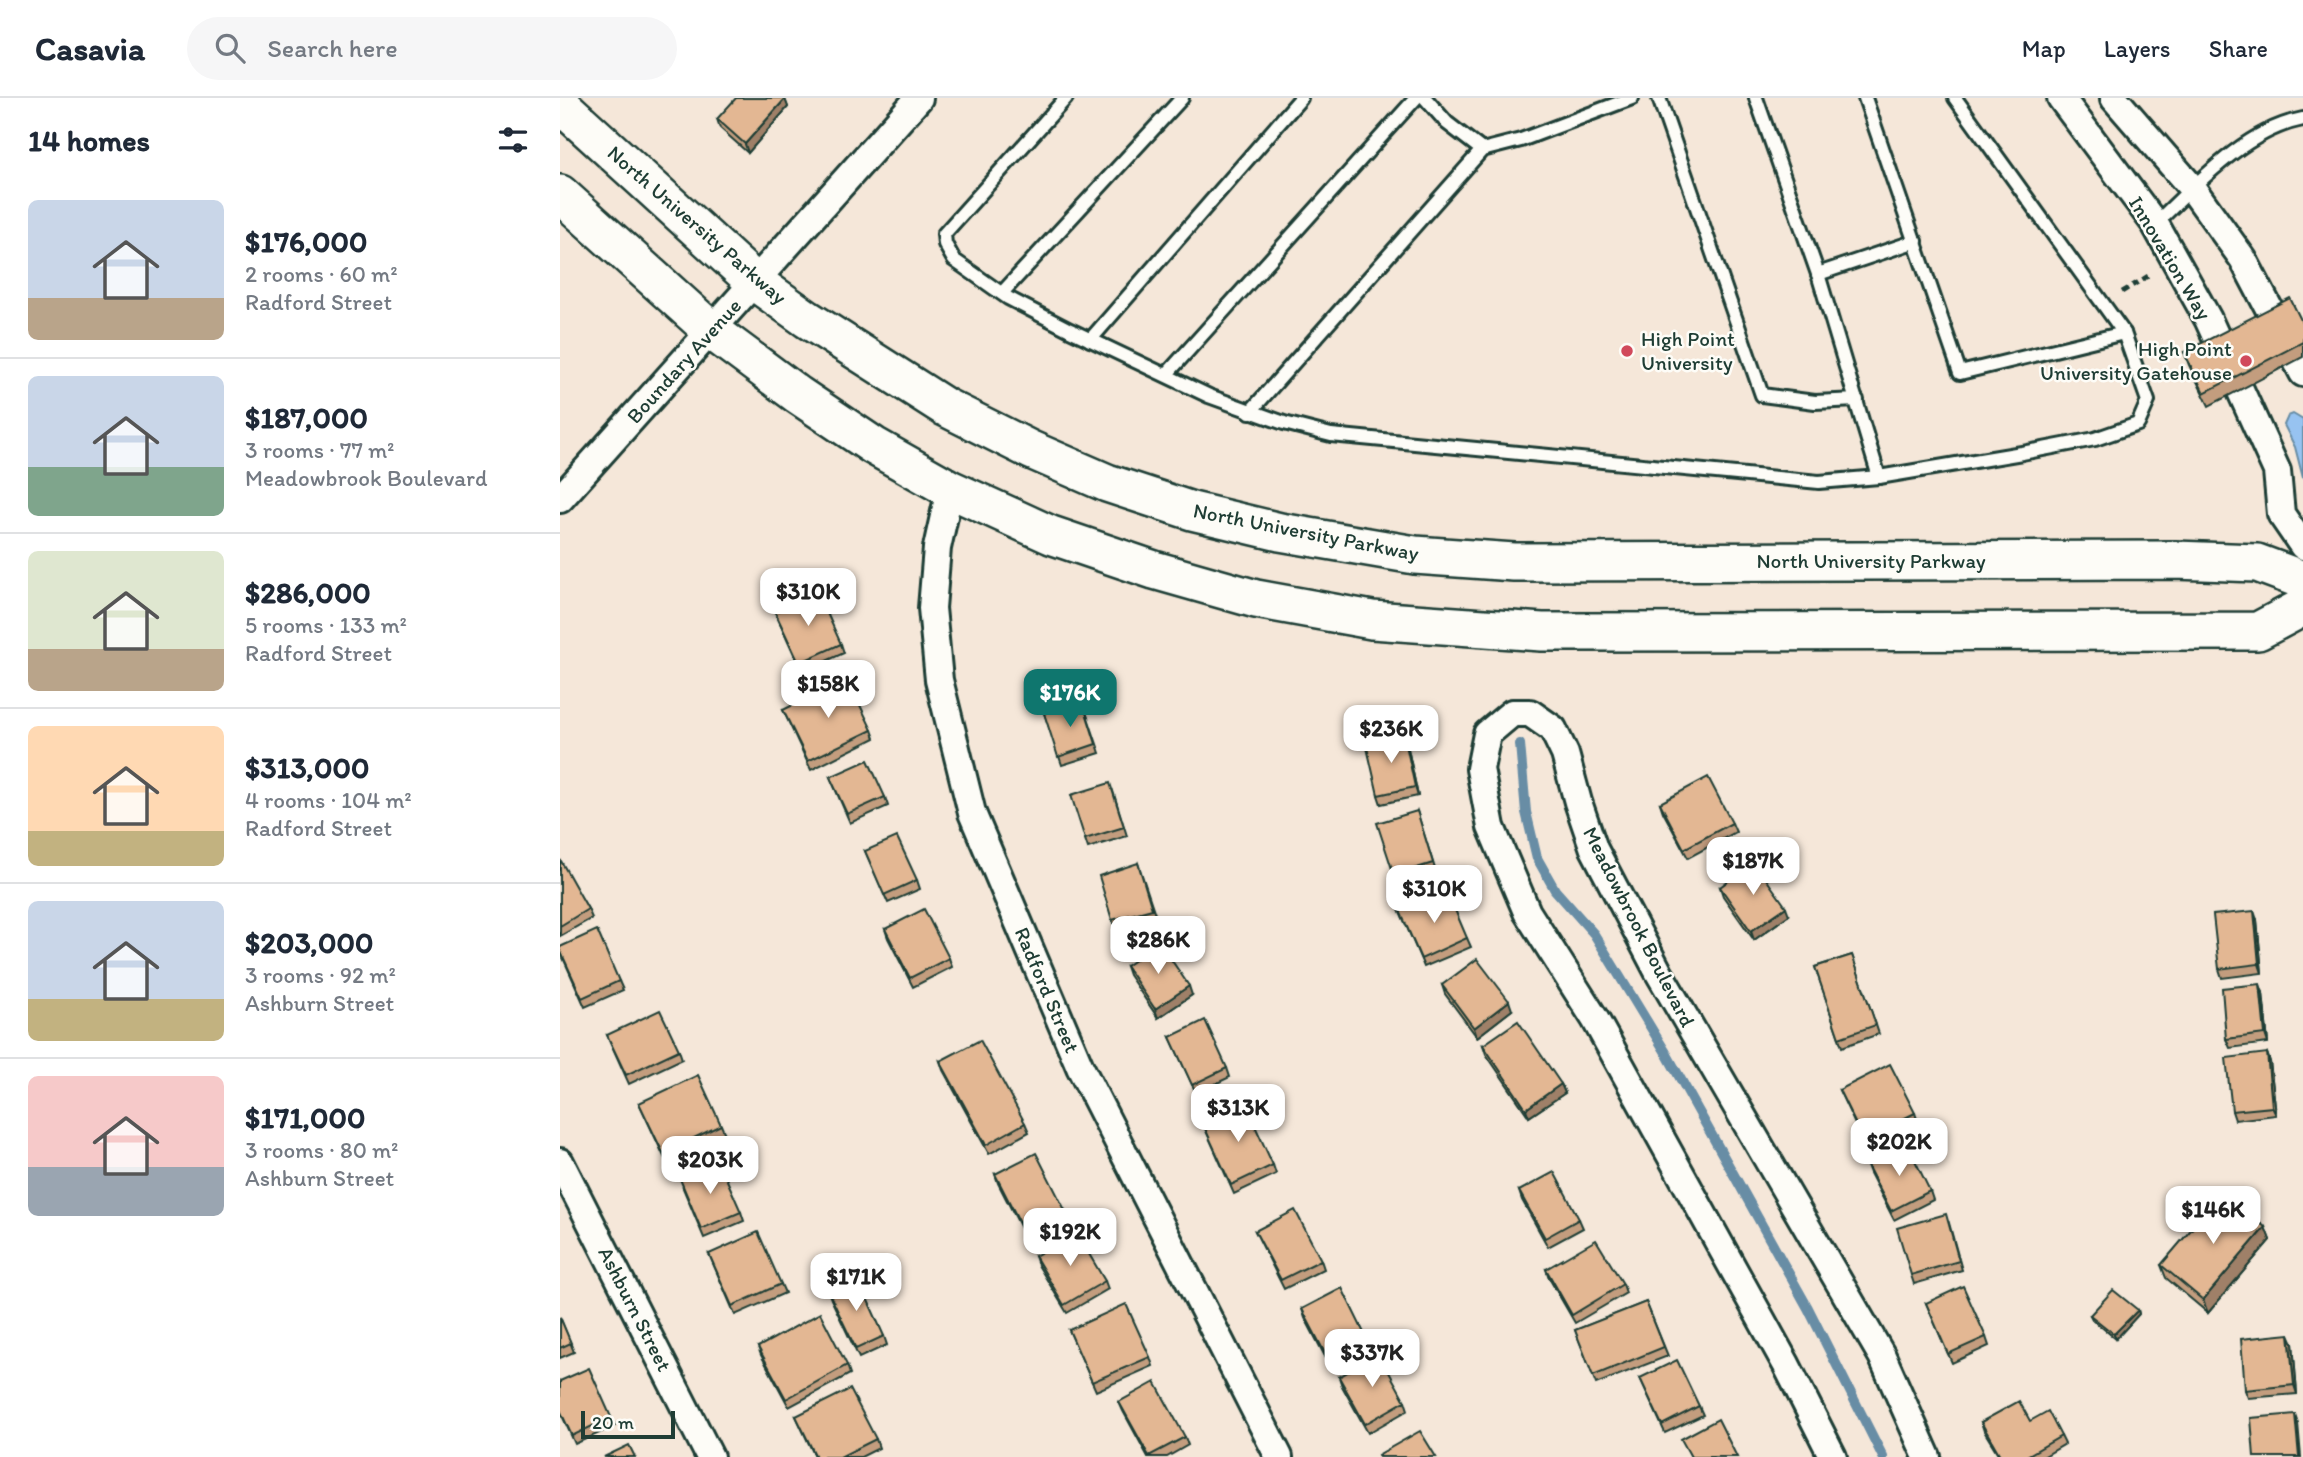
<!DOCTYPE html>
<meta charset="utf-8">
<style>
:root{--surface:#fff;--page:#f6f6f7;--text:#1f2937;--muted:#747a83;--line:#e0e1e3;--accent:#0f766e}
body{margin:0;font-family:Itim,sans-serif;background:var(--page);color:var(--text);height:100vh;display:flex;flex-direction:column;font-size:26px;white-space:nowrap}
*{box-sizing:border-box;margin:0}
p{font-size:23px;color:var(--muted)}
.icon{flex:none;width:38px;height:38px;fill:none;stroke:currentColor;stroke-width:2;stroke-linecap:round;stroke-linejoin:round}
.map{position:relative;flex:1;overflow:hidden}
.details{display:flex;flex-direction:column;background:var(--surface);width:560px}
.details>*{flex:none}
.scale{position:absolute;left:21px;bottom:18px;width:94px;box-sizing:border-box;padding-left:7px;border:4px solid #1f3d34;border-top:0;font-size:19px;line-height:24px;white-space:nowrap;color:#1f3d34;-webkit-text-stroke:5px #fdfcf7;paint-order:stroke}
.price{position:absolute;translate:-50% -60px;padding:0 16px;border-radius:14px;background:#fff;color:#222;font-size:23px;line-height:46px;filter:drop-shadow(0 2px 4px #0008)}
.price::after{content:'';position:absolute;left:50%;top:42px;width:21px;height:16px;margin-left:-10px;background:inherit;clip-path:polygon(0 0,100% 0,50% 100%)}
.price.on{background:var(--accent);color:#fff}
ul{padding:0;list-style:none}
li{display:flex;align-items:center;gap:21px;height:175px;padding:0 28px}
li+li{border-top:2px solid var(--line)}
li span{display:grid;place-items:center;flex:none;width:196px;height:140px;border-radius:10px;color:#555}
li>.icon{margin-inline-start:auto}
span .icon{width:84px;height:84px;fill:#fffc;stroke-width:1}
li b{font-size:30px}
h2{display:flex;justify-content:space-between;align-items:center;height:84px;padding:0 28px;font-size:30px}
header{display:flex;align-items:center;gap:42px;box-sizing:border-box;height:98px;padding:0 35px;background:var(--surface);border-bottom:2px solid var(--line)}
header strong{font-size:33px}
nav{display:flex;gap:38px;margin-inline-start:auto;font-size:24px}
.search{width:490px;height:63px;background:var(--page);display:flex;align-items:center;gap:18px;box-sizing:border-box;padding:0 24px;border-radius:38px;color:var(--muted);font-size:26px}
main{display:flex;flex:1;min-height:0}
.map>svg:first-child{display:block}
</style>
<header>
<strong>Casavia</strong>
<div class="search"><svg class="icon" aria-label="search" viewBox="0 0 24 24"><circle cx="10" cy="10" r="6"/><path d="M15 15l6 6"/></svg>Search here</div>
<nav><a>Map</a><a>Layers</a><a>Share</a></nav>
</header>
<main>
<section class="details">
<h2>14 homes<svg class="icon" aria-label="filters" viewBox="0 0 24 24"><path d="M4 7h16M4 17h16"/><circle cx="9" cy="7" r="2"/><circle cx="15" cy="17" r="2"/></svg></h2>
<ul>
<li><span style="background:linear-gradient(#c9d6e8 70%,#b9a48a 0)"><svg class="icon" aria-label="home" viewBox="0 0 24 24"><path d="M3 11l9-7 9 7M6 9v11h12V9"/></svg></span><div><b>$176,000</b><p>2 rooms · 60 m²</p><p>Radford Street</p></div></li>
<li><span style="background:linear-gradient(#c9d6e8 65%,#7fa58c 0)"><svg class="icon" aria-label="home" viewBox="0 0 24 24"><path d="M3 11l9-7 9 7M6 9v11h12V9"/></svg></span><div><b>$187,000</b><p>3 rooms · 77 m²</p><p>Meadowbrook Boulevard</p></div></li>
<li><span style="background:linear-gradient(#dfe7d0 70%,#b9a48a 0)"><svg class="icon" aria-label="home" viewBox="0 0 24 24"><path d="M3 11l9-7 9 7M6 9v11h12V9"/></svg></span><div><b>$286,000</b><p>5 rooms · 133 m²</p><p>Radford Street</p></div></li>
<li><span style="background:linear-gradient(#ffd9b3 75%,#c2b280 0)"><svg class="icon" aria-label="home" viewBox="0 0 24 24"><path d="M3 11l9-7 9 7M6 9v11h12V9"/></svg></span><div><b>$313,000</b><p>4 rooms · 104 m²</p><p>Radford Street</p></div></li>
<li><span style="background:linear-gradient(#c9d6e8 70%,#c2b280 0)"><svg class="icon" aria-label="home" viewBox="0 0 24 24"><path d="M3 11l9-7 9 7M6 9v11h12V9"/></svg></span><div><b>$203,000</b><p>3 rooms · 92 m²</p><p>Ashburn Street</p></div></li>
<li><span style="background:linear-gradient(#f6c9c9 65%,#9aa5b1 0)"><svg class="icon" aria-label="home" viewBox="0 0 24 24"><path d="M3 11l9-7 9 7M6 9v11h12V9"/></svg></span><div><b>$171,000</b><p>3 rooms · 80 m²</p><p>Ashburn Street</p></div></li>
</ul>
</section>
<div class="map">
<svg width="1743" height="1359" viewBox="0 0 1743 1359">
<rect width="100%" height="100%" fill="#f5e7d9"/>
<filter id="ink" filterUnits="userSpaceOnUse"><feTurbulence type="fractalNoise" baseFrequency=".0143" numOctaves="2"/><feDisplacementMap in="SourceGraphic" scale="14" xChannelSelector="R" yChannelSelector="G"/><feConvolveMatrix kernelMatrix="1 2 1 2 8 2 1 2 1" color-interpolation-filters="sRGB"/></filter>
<g filter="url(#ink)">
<polygon fill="#97c3f1" stroke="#678da5" stroke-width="2" points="1733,316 1743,322 1743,380 1735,349 1724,327 1728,318"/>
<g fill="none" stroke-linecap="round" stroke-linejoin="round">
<polyline stroke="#678da5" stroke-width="10" points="960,646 966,714 977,760 995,792 1034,836 1105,953 1248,1210 1323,1359"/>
<defs>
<g id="lane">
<polyline points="506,0 384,136 385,146 394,162 448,200 510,232 649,298 724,325 771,337 1259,384 1319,379 1462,355 1535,341 1578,326 1588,303 1564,235 1395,0"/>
<polyline points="865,0 887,25 922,52"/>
<polyline points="1099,0 1202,297 1255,304 1297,302"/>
<polyline points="1196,0 1258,176 1319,379"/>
<polyline points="1305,0 1400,275 1564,235"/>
<path d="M1595 126C1637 86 1685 32 1743 21"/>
<polyline points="1258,176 1356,143"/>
<polyline points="442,195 622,0"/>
<polyline points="530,242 741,0"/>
<polyline points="606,277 856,0"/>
<polyline points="690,314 922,52 961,42 1072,0"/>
</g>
<g id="street">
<polyline points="1501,0 1595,126 1648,221 1717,373 1721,416 1743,448"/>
<polyline points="1554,0 1632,90 1683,161 1743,275"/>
<polyline points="390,391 377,450 372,510 379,582 412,715 520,969 719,1359"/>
<polyline points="0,401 359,0"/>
<polyline points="0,1064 150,1359"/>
<polyline points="1273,1359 1226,1266 1035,921 967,814 931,729 920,671 927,636 952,615 970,615 993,631 1005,656 1018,704 1034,751 1099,875 1322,1258 1367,1359"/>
</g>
<g id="secondary">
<polyline points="0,6 195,184 247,221 385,309 471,352 547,385 632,413 720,434 855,457 954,464 1615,462 1697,465 1743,482"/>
<polyline points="0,96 152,233 238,297 314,348 390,391 491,437 594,472 696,501 812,522 982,534 1698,533 1743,509"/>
</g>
</defs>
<use href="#lane" stroke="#1f3d34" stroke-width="18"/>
<use href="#street" stroke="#1f3d34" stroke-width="32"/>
<use href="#secondary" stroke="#1f3d34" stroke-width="42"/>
<polyline stroke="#1f3d34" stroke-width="4.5" stroke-dasharray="7 5" stroke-linecap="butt" points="1562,194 1588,178"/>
<use href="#lane" stroke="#fdfcf7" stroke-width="12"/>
<use href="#street" stroke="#fdfcf7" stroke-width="26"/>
<use href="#secondary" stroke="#fdfcf7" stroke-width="37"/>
</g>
<g fill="#c39d7e" stroke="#1f3d34" stroke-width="2">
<polygon points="225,1 228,9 188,55 160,30 157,21"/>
<polygon points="1743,226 1743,259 1649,308 1629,267 1624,254"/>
<polygon points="215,514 281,546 284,555 242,574"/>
<polygon points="522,602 540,655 502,667 484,615"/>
<polygon points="223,612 312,632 315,640 251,672"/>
<polygon points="844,637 847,646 858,698 821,706 818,697"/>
<polygon points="270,679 325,699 328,708 290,725"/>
<polygon points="553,693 567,738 528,750 525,741"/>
<polygon points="1100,705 1172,725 1176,734 1128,760 1103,714"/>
<polygon points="857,713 876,774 837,786 834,777"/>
<polygon points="305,753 357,782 360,791 328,805"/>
<polygon points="0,764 28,811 32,820 0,838"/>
<polygon points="578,765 596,819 556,831 552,822"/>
<polygon points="1160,789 1229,817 1194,842 1163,798"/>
<polygon points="840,813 907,840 911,849 864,869"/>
<polygon points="1697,822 1702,875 1662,880 1659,871"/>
<polygon points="325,831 389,860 392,869 353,889 328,840"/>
<polygon points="0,853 59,883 63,892 25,909"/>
<polygon points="1292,857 1319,936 1282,949 1255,869"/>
<polygon points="566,868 632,897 598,920 569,877"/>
<polygon points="882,887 952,912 917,939 885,896"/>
<polygon points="1703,895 1708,945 1670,950 1666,941"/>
<polygon points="47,937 119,952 122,961 69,986"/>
<polygon points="610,939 667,970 670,979 636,995"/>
<polygon points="923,947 1001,986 1005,995 969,1019 926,956"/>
<polygon points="1707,955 1710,964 1716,1017 1675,1022 1672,1013"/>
<polygon points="380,963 465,1025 469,1034 429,1056 383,972"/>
<polygon points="1279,992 1355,1015 1358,1024 1306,1050"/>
<polygon points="79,1005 161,1027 165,1036 106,1063"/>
<polygon points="643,1026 713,1067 716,1076 674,1096"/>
<polygon points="1307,1067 1370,1093 1373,1102 1334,1122 1310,1075"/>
<polygon points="435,1076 505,1112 508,1121 467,1142 438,1085"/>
<polygon points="123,1090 181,1114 184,1123 144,1140"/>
<polygon points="959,1093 1019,1121 1023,1130 988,1149 962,1102"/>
<polygon points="1389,1125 1402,1172 1354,1186 1351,1177"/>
<polygon points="1705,1129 1710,1142 1648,1215 1606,1180 1601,1167"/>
<polygon points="695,1133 761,1162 764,1171 724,1191"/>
<polygon points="149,1156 221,1186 225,1195 175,1217"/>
<polygon points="475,1158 545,1183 548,1191 507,1215 478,1167"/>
<polygon points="986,1171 1063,1186 1066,1195 1015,1225 989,1180"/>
<polygon points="268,1193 324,1238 327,1247 299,1260 271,1201"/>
<polygon points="1086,1204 1108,1258 1036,1286 1015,1232"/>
<polygon points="1366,1205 1426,1239 1429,1248 1392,1265"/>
<polygon points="742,1211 808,1243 812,1251 772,1272 745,1220"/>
<polygon points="1578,1212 1579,1216 1556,1241 1532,1221 1530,1217"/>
<polygon points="0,1219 14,1254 0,1260"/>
<polygon points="509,1232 590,1259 593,1268 536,1293"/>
<polygon points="1733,1245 1737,1296 1688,1300 1685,1292"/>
<polygon points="198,1249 287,1267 290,1276 229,1309 201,1257"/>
<polygon points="779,1279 845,1303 848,1312 808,1335 782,1288"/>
<polygon points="1080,1280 1139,1308 1143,1317 1105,1335"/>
<polygon points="0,1283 51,1319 55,1328 15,1346 0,1313"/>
<polygon points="559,1304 625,1339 628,1347 607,1359 588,1359 563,1313"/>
<polygon points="236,1318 316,1341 319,1350 301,1359 255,1359"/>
<polygon points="1470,1323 1501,1338 1505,1346 1483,1359 1440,1359 1424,1333 1421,1324"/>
</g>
<g fill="#9f8067" stroke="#1f3d34" stroke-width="2">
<polygon points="225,1 228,9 188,55 185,46"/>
<polygon points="844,637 847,646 858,698 855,689"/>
<polygon points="1226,809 1229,817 1194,842 1191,833"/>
<polygon points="1694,813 1697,822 1702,875 1699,866"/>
<polygon points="1700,886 1703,895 1708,945 1705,936"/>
<polygon points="629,888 632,897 598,920 595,911"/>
<polygon points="949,903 952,912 917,939 914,930"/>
<polygon points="1707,955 1710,964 1716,1017 1712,1009"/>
<polygon points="1001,986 1005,995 969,1019 966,1011"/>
<polygon points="1705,1129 1710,1142 1648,1215 1643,1202"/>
<polygon points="1578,1212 1579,1216 1556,1241 1554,1236"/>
<polygon points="1729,1236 1733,1245 1737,1296 1734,1287"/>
<polygon points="1735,1316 1738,1325 1741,1359 1739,1359"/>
</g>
<g fill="#e3b793" stroke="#1f3d34" stroke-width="2">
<polygon points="176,0 224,0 225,1 185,46 157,21"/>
<polygon points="1730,200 1743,226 1743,244 1644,295 1624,254"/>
<polygon points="258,495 281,546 239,565 215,514"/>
<polygon points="287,580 312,632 248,663 223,612"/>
<polygon points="522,602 536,646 498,659 484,615"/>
<polygon points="844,637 855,689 818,697 806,645"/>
<polygon points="308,662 325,699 287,716 270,679"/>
<polygon points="1148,679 1172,725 1124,751 1100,705"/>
<polygon points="550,685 564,729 525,741 511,697"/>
<polygon points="857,713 873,765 834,777 817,725"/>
<polygon points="337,739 357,782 324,797 305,753"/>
<polygon points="1,763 28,811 0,828 0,764"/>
<polygon points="1194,764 1226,809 1191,833 1160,789"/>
<polygon points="578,765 592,811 552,822 539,778"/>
<polygon points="887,793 907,840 861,861 840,813"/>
<polygon points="364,811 389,860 350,880 325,831"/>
<polygon points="1694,813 1699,866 1659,871 1653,817"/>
<polygon points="37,832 59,883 22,900 0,852 0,849"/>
<polygon points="600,845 629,888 595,911 566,868"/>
<polygon points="1292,857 1316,927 1279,940 1255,869"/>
<polygon points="917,861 949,903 914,930 882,887"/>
<polygon points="1700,886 1705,936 1666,941 1662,890"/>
<polygon points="100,912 119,952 66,977 47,937"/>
<polygon points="645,922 667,970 632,987 610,939"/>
<polygon points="958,923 1001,986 966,1011 923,947"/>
<polygon points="420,942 465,1025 426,1047 380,963"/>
<polygon points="1707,955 1712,1009 1672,1013 1666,960"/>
<polygon points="1330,966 1355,1015 1303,1041 1279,992"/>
<polygon points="138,977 161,1027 103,1055 79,1005"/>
<polygon points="685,1006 713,1067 671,1087 643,1026"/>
<polygon points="1347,1046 1370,1093 1331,1113 1307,1067"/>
<polygon points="476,1055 505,1112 464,1133 435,1076"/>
<polygon points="159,1064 181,1114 141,1131 120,1081"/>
<polygon points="994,1074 1019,1121 985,1140 959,1093"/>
<polygon points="1663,1094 1705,1129 1643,1202 1601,1167"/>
<polygon points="735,1112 761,1162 721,1182 695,1133"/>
<polygon points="1386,1116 1399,1163 1351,1177 1337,1130"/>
<polygon points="198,1134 221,1186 172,1208 149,1156"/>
<polygon points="516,1134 545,1183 504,1207 475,1158"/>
<polygon points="1036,1142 1063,1186 1012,1217 986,1171"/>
<polygon points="297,1178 324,1238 296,1251 268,1193"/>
<polygon points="1403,1188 1426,1239 1388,1256 1366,1205"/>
<polygon points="782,1190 808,1243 769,1263 742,1211"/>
<polygon points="1553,1192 1578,1212 1554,1236 1530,1217"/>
<polygon points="1086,1204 1104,1249 1033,1278 1015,1232"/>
<polygon points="566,1206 590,1259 532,1284 509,1232"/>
<polygon points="260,1215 287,1267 226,1301 198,1249"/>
<polygon points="0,1219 11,1245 0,1250"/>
<polygon points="1729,1236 1734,1287 1685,1292 1681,1241"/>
<polygon points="819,1256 845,1303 805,1326 779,1279"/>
<polygon points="1117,1262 1139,1308 1102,1327 1080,1280"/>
<polygon points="29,1270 51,1319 12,1338 0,1312 0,1283"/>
<polygon points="595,1284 625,1339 589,1358 559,1304"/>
<polygon points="290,1291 316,1341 280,1359 256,1359 236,1318"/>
<polygon points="1459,1303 1470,1323 1488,1313 1501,1338 1465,1359 1441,1359 1421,1324"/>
<polygon points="1735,1316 1739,1359 1694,1359 1691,1320"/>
<polygon points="1158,1321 1177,1359 1131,1359 1121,1341"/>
<polygon points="860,1333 876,1359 819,1359 818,1357"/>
<polygon points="69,1347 75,1359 44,1359"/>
</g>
</g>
<g fill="#d1495b" stroke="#fdfcf7" stroke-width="2.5">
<circle cx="1067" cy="253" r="7"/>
<circle cx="1686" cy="263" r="7"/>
</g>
<g text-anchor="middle" stroke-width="5" stroke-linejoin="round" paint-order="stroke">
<g font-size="21" fill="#1f3d34" stroke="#fdfcf7">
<text transform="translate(137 127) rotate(41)" y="7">North University Parkway</text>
<text transform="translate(1610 160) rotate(59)" y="7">Innovation Way</text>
<text transform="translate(124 263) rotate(-48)" y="7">Boundary Avenue</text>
<text transform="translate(746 434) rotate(11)" y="7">North University Parkway</text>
<text x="1311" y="470">North University Parkway</text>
<text transform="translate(1079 829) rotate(63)" y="7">Meadowbrook Boulevard</text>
<text transform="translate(487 892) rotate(67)" y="7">Radford Street</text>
<text transform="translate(75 1211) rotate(63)" y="7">Ashburn Street</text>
</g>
<g font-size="21" fill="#1f3d34" stroke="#fdfcf7" text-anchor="start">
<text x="1081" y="248">High Point<tspan x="1081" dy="24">University</tspan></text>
<text x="1672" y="258" text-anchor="end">High Point<tspan x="1672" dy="24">University Gatehouse</tspan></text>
</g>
</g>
</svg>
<div class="scale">20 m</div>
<b class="price" style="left:248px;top:530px">$310K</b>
<b class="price" style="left:268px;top:622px">$158K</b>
<b class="price on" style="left:510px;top:631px">$176K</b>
<b class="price" style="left:831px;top:667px">$236K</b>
<b class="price" style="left:1193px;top:799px">$187K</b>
<b class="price" style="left:874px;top:827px">$310K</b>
<b class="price" style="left:598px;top:878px">$286K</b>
<b class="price" style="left:678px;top:1046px">$313K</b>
<b class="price" style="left:1339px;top:1080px">$202K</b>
<b class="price" style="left:150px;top:1098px">$203K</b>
<b class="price" style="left:1653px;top:1148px">$146K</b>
<b class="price" style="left:510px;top:1170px">$192K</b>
<b class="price" style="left:296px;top:1215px">$171K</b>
<b class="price" style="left:812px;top:1291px">$337K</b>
</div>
</main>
